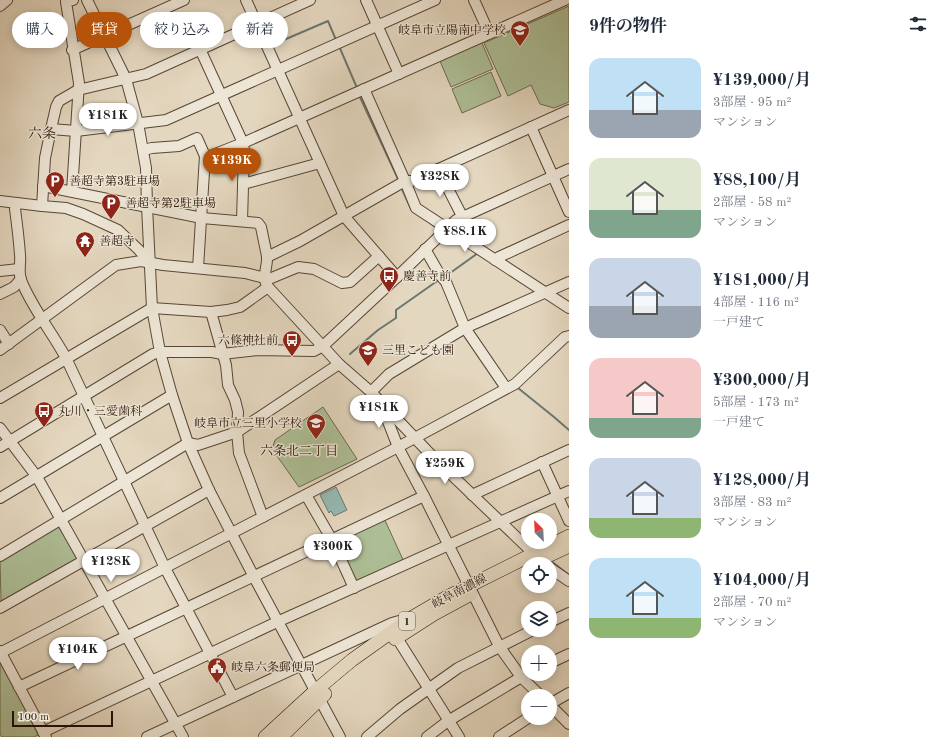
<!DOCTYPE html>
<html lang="ja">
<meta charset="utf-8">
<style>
:root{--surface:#fff;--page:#f2f2f3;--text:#1f2937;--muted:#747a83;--accent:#b45309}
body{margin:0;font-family:"Old Standard TT","Noto Serif JP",serif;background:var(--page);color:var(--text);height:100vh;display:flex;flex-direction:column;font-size:15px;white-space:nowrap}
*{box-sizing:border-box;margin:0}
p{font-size:13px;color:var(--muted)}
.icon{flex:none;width:22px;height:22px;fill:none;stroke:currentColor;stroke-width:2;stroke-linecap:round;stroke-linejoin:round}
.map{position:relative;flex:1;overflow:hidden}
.drawer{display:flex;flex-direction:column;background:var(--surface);width:380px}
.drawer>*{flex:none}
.banner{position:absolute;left:12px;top:12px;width:380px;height:36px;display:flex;gap:8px}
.needle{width:26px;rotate:336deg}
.tools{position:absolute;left:521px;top:513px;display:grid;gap:8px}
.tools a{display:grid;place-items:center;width:36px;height:36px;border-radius:50%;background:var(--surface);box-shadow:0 2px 10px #0003;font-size:20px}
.scale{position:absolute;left:12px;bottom:10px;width:101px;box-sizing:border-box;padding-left:4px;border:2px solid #2b1508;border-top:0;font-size:11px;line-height:14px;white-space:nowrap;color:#2b1508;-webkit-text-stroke:3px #ede5d5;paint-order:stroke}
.price{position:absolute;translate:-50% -34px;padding:0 9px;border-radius:14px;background:#fff;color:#222;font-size:13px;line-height:26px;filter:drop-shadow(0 1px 2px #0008)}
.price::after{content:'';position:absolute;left:50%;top:24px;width:12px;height:9px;margin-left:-6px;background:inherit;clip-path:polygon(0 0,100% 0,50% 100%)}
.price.active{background:var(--accent);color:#fff}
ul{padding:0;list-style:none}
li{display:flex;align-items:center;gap:12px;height:100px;padding:0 20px}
li span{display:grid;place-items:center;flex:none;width:112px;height:80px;border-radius:12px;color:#555}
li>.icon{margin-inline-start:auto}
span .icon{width:48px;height:48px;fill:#fffc;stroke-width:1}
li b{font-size:17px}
h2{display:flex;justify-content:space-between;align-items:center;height:48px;padding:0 20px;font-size:17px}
.pill{padding:0 14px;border-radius:18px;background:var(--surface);box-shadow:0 2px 10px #0003;font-size:14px;line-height:36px}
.pill.active{background:var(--accent);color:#fff}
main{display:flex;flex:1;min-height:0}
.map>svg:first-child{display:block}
</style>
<main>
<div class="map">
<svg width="569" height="737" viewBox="0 0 569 737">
<rect width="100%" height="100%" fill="#e4d7bf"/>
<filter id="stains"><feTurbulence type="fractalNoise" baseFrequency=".005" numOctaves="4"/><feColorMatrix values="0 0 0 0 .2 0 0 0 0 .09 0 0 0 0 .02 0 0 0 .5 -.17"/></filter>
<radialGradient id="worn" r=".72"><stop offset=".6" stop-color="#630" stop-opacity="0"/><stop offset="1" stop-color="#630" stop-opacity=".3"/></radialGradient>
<g fill="#aebf97" stroke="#6c6a50">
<polygon points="569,6 569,102 554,108 540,104 531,85 508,96 484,43"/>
<polygon points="482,43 493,69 451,87 440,61"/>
<polygon points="491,72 501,96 462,113 452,89"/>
<polygon points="323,407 357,459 299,487 272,449 275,440"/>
<polygon points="383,516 405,564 354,588 332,540"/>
<polygon points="57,525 79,557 1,601 0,560"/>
<polygon points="0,654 38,735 34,737 2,737 0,734"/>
</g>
<polygon fill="#95b9b3" stroke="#6b776f" points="336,487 347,510 334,516 331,511 329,513 320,495"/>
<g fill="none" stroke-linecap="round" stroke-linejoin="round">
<g stroke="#6b776f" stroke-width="2">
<polyline points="272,45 328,21 336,40"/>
<polyline points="339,46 357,88"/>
<polyline points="359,95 399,181"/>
<polyline points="401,187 411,209"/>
<polyline points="430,223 441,231"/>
<polyline points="446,276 478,253"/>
<polyline points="350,354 378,330 396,318 396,310 440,279"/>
<polyline points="514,389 518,388 554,417 569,430"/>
<polyline points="551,561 569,575"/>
</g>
<defs>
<g id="minor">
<polyline points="87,0 126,79 138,123 146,168 147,206 152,308 160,352 172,395 188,443 209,490 254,577 340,737"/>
<polyline points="246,0 344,216 397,277"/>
<polyline points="366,0 399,74"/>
<polyline points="474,0 489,33"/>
<polyline points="0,6 7,0"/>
<polyline points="200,49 243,143 244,151 242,221"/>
<polyline points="72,50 184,0"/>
<polyline points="364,89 405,181 412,181 569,110"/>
<polyline points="531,127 569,212"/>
<polyline points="51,129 56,107 59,101 78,90 146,74 310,0"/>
<polyline points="143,150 152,148 179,146 197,138 205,156 210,156 243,143 565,0"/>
<polyline points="438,169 462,216"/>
<polyline points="243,184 320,163"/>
<path d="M43 186 202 218 258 223 261 227C263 237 265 246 267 256 268 267 261 277 268 287L339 364 371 392 434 458 533 553"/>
<polyline points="72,191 79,83 66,2 73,0"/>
<polyline points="0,201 42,206 66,208 83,214 118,230 139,250 150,263"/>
<path d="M17 203 15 209C17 224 19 240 20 255 21 264 18 271 21 280 32 308 52 332 66 358L165 568 233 697"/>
<polyline points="42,206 45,158 51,129 76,131 166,120 435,0"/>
<polyline points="425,249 440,275 446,282 465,328 506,388"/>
<polyline points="267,257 300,241 405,181 416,208 569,308"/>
<polyline points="495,260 499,257 569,225"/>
<polyline points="198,268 205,156"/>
<polyline points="0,271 19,269"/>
<polyline points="0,294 14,287 21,279"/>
<polyline points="211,312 226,365 228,385 235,400 238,412 237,432 239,453 263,517"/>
<polyline points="0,330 9,344"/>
<polyline points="0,350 116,265 141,261 163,265 245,273 269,279 298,267 314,269 342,283 350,282 379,256"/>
<polyline points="371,392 389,374 465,328 569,282"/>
<polyline points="0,398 152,308 211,312 227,310 240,307 268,287"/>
<polyline points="384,406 385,414 398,447 424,496 499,646 521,677 541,696"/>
<polyline points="0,428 37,477 183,737"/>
<polyline points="0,447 153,354 160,352 212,352 222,354 257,350 314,351 323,346 397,277 456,220 569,169"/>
<polyline points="542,462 569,521"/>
<polyline points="306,495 332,540 354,588"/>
<polyline points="472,495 569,450"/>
<polyline points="0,498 172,395"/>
<polyline points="0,556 188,443 198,445 237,432 339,364"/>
<polyline points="550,568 569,581"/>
<polyline points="0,608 209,490"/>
<polyline points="550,622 569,613"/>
<polyline points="397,638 459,737"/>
<polyline points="0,651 46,737"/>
<polyline points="0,653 398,447 515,384 565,337 569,336"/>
<polyline points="550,663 569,654"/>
<polyline points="19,687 424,496"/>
<polyline points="550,704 569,693"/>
<polyline points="550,705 569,724"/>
<polyline points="43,732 277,622 569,491"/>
<polyline points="147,737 392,623 406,619"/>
<polyline points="367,737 400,709 458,668 533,630"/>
<polyline points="427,737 448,721 528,673"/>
<polyline points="499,737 528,718"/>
</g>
<g id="major">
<polyline points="531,564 569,546"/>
<polyline points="395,639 434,614 471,594"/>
<polyline points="265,737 315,691 352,660 411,618 447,597 569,536"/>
<polyline points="281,737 325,694"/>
</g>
</defs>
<use href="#minor" stroke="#594636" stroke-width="12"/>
<use href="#major" stroke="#2b1508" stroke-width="14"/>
<use href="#minor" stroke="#ede5d5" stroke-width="10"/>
<use href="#major" stroke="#e4d7bf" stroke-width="13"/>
</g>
<defs>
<symbol id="school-pin" viewBox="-11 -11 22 30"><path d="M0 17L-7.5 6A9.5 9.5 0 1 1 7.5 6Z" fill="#8f2418" stroke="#ede5d5"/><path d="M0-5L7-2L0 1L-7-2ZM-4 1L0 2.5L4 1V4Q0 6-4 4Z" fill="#fff"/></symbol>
<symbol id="parking-pin" viewBox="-11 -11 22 30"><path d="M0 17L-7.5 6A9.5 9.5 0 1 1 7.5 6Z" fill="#8f2418" stroke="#ede5d5"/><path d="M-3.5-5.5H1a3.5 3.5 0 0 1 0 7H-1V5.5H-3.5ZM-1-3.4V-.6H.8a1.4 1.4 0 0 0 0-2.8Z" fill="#fff"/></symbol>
<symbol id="temple-pin" viewBox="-11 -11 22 30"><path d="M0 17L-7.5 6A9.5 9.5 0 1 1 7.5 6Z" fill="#8f2418" stroke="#ede5d5"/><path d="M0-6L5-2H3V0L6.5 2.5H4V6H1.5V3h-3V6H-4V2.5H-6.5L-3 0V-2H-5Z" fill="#fff"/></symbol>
<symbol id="bus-pin" viewBox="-11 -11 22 30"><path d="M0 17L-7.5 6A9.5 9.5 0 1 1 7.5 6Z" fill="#8f2418" stroke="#ede5d5"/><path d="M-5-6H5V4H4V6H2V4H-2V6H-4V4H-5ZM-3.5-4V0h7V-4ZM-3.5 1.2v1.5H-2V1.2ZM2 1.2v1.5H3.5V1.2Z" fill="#fff"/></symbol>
<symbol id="civic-pin" viewBox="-11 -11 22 30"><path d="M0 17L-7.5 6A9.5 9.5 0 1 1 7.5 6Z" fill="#8f2418" stroke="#ede5d5"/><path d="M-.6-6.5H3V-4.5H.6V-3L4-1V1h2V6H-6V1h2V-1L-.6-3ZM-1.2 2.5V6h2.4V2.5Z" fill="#fff"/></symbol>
</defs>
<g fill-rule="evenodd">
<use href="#school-pin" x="509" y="19" width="22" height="30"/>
<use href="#parking-pin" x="44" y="170" width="22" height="30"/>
<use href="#parking-pin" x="100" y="192" width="22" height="30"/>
<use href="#temple-pin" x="74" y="230" width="22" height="30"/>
<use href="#bus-pin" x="378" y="265" width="22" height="30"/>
<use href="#bus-pin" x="281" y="329" width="22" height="30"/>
<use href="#school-pin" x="357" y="339" width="22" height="30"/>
<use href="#bus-pin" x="33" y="400" width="22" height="30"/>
<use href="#school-pin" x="305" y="412" width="22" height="30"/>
<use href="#civic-pin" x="206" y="656" width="22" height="30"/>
</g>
<g text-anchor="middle" stroke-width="3" stroke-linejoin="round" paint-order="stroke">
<rect fill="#ede5d5" stroke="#655346" stroke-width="1" x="399" y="612" width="16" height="18" rx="3"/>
<g font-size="11" font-weight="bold" fill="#2b1508">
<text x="407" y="625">1</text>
</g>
<g font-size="12" fill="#2b1508" stroke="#ede5d5" text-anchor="start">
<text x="506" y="34" text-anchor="end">岐阜市立陽南中学校</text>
<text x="69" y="185">善超寺第3駐車場</text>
<text x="125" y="207">善超寺第2駐車場</text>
<text x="99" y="245">善超寺</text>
<text x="403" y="280">慶善寺前</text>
<text x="278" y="344" text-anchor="end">六條神社前</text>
<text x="382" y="354">三里こども園</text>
<text x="58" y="415">丸川・三愛歯科</text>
<text x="302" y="427" text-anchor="end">岐阜市立三里小学校</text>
<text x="231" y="671">岐阜六条郵便局</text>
</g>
<g font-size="12" fill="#2b1508" stroke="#ede5d5">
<text transform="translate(459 591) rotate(-28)" y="4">岐阜南濃線</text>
</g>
<g font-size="13" fill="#2b1508" stroke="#ede5d5">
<text x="299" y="455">六条北二丁目</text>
</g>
<g font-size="14" fill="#2b1508" stroke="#ede5d5">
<text x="42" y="138">六条</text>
</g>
</g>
<rect width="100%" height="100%" filter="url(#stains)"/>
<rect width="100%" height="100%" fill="url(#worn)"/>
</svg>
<div class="tools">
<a><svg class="needle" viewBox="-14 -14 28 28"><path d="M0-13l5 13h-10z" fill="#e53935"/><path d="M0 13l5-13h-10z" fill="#747a83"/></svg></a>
<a><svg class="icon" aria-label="locate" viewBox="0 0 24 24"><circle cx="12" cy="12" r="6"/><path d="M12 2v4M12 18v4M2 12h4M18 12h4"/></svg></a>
<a><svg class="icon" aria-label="layers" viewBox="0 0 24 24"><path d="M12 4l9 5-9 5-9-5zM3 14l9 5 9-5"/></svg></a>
<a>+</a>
<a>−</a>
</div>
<div class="scale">100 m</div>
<b class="price" style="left:108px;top:137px">¥181K</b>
<b class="price active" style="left:232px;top:182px">¥139K</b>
<b class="price" style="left:440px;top:198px">¥328K</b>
<b class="price" style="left:465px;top:253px">¥88.1K</b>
<b class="price" style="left:379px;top:429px">¥181K</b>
<b class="price" style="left:445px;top:485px">¥259K</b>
<b class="price" style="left:333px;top:568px">¥300K</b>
<b class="price" style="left:111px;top:583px">¥128K</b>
<b class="price" style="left:78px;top:671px">¥104K</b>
<div class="banner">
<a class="pill">購入</a>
<a class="pill active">賃貸</a>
<a class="pill">絞り込み</a>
<a class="pill">新着</a>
</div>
</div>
<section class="drawer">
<h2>9件の物件<svg class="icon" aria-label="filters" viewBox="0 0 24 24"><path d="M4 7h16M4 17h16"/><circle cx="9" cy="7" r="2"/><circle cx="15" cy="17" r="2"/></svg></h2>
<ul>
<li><span style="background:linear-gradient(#bfe0f5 65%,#9aa5b1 0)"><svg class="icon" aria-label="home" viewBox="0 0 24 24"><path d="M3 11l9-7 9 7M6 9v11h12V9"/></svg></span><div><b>¥139,000/月</b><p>3部屋 · 95 m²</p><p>マンション</p></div></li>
<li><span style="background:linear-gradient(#dfe7d0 65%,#7fa58c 0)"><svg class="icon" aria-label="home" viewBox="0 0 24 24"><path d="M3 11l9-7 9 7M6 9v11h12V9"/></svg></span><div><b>¥88,100/月</b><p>2部屋 · 58 m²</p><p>マンション</p></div></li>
<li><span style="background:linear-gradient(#c9d6e8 60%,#9aa5b1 0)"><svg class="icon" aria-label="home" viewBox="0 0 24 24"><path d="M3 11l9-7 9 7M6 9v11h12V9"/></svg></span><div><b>¥181,000/月</b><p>4部屋 · 116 m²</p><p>一戸建て</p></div></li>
<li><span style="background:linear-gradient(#f6c9c9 75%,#7fa58c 0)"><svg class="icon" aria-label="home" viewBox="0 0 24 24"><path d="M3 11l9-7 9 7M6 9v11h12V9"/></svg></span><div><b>¥300,000/月</b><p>5部屋 · 173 m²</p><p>一戸建て</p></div></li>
<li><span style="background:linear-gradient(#c9d6e8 75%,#8fb573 0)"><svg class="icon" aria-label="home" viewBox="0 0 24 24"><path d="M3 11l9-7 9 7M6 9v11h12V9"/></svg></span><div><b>¥128,000/月</b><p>3部屋 · 83 m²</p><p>マンション</p></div></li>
<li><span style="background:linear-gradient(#bfe0f5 75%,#8fb573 0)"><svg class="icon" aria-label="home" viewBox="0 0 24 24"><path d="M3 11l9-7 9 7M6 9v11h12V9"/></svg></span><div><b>¥104,000/月</b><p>2部屋 · 70 m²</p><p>マンション</p></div></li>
</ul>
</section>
</main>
